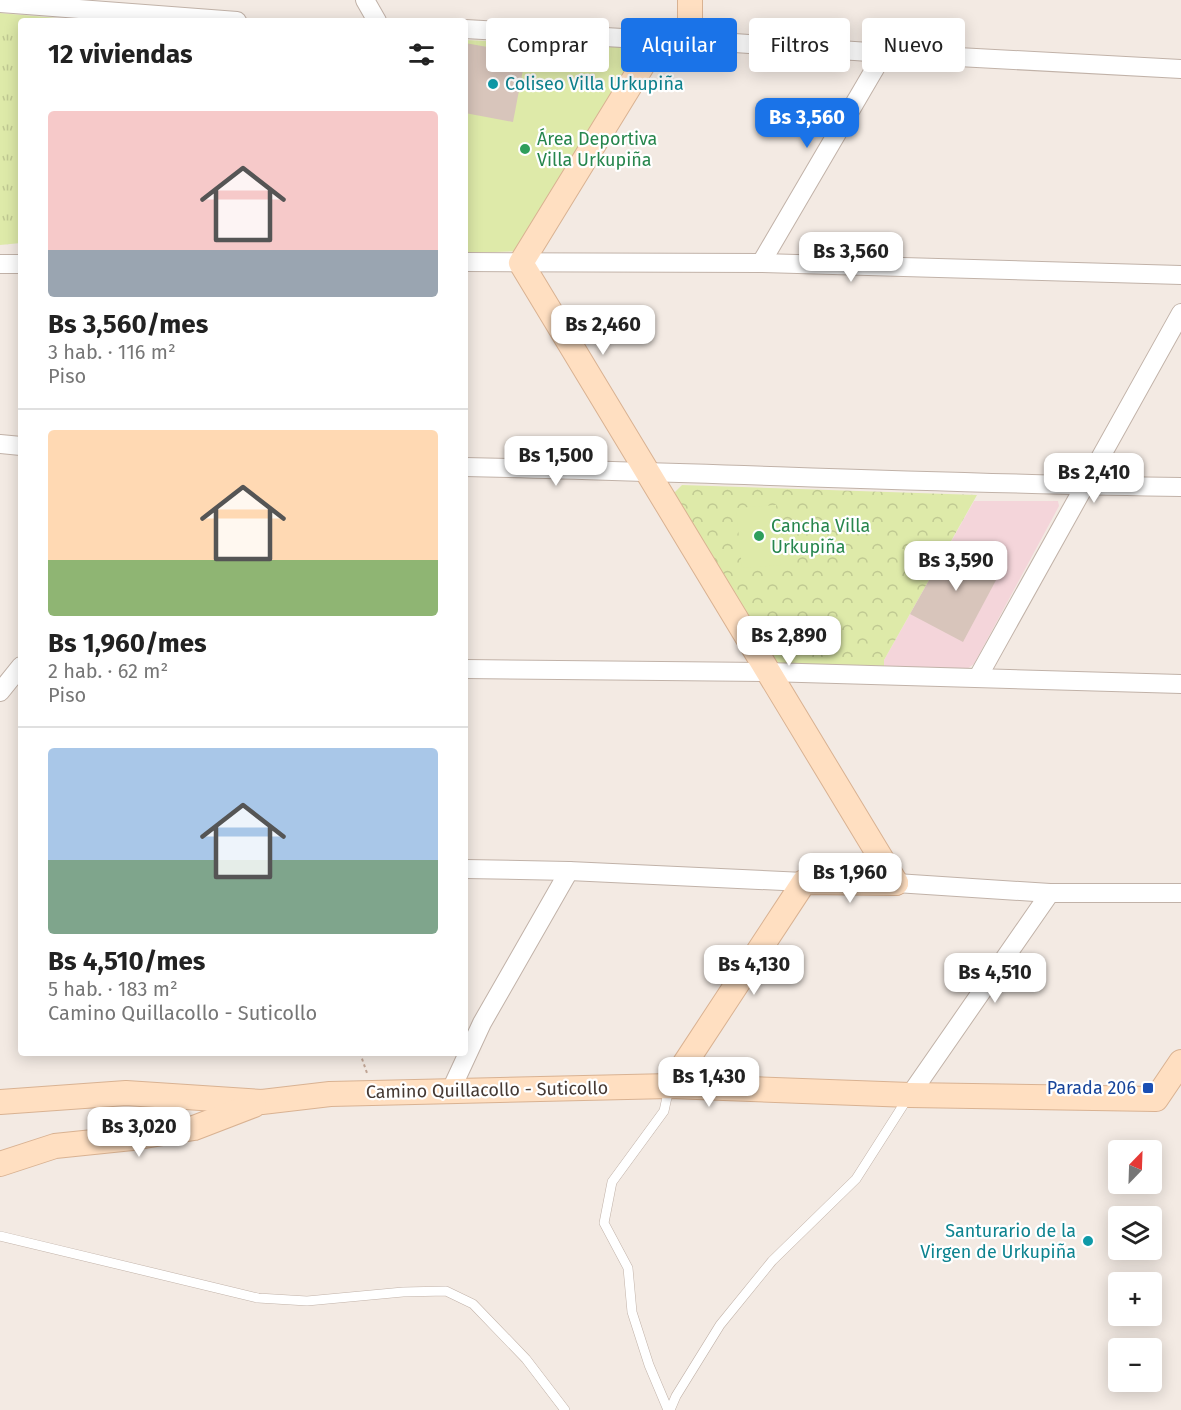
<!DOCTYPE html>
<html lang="es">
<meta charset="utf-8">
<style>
:root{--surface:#fff;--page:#f2f2f2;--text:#222;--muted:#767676;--line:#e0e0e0;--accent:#1a73e8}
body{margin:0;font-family:"Fira Sans",sans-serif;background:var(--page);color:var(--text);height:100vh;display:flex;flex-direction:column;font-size:22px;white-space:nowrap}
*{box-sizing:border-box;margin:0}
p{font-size:20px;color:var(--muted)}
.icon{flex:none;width:33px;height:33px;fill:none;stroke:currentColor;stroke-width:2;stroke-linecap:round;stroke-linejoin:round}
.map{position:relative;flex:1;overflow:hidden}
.side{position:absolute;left:18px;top:18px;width:450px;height:1038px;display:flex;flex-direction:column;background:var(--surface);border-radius:6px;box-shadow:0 3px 15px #0003}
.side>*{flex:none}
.top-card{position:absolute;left:486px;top:18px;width:570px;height:54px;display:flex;gap:12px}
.needle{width:39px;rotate:23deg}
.tools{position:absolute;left:1108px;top:1140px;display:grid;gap:12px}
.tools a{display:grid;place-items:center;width:54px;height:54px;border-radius:6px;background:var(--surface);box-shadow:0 3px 15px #0003;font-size:30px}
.price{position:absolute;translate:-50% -51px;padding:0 14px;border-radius:12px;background:#fff;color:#222;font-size:20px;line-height:39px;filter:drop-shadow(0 2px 3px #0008)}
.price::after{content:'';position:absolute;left:50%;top:36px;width:18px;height:14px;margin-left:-9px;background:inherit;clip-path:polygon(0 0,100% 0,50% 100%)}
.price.active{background:var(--accent);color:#fff}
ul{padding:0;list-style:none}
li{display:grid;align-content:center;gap:12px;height:318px;padding:0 30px}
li+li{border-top:2px solid var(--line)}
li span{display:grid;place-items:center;height:186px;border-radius:6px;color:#555}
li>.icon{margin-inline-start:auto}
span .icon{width:108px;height:108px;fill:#fffc;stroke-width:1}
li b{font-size:26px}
h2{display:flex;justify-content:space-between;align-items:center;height:72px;padding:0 30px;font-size:26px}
.pill{padding:0 21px;border-radius:6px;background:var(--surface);box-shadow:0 3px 15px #0003;font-size:21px;line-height:54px}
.pill.active{background:var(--accent);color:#fff}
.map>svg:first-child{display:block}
</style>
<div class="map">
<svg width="1181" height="1410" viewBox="0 0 1181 1410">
<defs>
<pattern id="grass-tufts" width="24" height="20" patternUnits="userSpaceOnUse" patternTransform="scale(1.5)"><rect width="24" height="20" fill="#deeaa9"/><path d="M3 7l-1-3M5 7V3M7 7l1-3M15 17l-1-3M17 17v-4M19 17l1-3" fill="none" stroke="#c0c992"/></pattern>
<pattern id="park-crowns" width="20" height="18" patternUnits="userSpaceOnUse" patternTransform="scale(1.5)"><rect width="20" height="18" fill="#deeaa9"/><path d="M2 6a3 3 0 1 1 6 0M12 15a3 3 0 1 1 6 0" fill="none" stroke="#c0c992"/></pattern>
</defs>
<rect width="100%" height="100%" fill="#f3eae3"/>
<polygon fill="#f4d5da" points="974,501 1058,501 1059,506 974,664 964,671 884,666 884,660"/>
<polygon fill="url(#grass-tufts)" points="0,13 57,18 58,21 21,21 21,243 0,245"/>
<polygon fill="url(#park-crowns)" points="682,485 977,495 884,660 884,666 783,665 771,658 674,493"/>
<g fill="#deeaa9">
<polygon points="465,40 644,48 526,251 465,253"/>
<polygon points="776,505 781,565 742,568 736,508"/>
</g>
<g fill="#d8c5bb">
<polygon points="465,43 526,54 513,122 465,113"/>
<polygon points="950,543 1002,569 963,642 910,614"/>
</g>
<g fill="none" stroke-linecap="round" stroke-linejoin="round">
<defs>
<g id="lane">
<polyline points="0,1236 258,1298 307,1301 403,1292 446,1291 473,1304 526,1359 565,1410"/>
<polyline points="668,1410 649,1365 632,1312 628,1268 604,1223 612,1182 664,1111 669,1088"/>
<polyline points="670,1410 676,1396 720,1325 772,1261 856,1179 909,1096"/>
</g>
<g id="street">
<polyline points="365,0 377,21"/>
<polyline points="0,3 237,21"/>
<polyline points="465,29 658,40"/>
<polyline points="690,40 884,53 1181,69"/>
<polyline points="465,262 761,263 1181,275"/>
<polyline points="761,263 884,53"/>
<polyline points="0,264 21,264"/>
<polyline points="0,444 21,446"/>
<path d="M465 467C704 472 942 484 1181 487"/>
<polyline points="465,669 767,672 1181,684"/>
<polyline points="978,677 1181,313"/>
<polyline points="0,692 21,666"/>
<polyline points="465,869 569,871 804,882"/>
<polyline points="896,883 1050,893 1181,893"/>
<polyline points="450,1092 482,1023 569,871"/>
<polyline points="910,1095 1050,893"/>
</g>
<g id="secondary">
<polyline points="690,0 690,40 658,40 521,263 896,883"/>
<polyline points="670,1086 804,882 896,883"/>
<polyline points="0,1102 126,1093 262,1102 330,1094 670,1086 910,1095 1156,1099 1181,1062"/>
<polyline points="0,1164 55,1146 132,1138 194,1128 254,1105"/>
</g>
</defs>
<use href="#lane" stroke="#c1b2a8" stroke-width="10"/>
<use href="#street" stroke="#c1b2a8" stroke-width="20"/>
<use href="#secondary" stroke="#d9b292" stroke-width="26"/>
<polyline stroke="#c1a696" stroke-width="2" stroke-dasharray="3 3" stroke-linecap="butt" points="360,1053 367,1073"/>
<use href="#lane" stroke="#fff" stroke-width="9"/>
<use href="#street" stroke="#fff" stroke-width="18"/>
<use href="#secondary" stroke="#ffdfc1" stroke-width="24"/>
</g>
<g fill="#0f9aa8" stroke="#fff" stroke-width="2">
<circle cx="493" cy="84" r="6"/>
<circle cx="1088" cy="1241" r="6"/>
</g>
<g fill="#2e9e5b" stroke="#fff" stroke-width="2">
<circle cx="525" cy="149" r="6"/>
<circle cx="759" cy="536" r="6"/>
</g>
<rect fill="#1a4fb4" stroke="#fff" stroke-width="2" x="1142" y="1082" width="12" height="12" rx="3"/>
<g text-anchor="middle" stroke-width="4.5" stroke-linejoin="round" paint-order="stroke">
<g font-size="18" fill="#0d838f" stroke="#fff" text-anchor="start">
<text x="505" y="90">Coliseo Villa Urkupiña</text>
<text x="1076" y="1237" text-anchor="end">Santurario de la<tspan x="1076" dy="21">Virgen de Urkupiña</tspan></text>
</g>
<g font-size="18" fill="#27864d" stroke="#fff" text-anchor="start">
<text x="537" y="145">Área Deportiva<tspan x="537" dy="21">Villa Urkupiña</tspan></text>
<text x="771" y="532">Cancha Villa<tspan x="771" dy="21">Urkupiña</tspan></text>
</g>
<g font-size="18" fill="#164399" stroke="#fff" text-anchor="end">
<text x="1136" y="1094">Parada 206</text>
</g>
<g font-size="18" fill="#453933" stroke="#fff">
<text transform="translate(487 1090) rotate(-1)" y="6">Camino Quillacollo - Suticollo</text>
</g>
</g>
</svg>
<div class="tools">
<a><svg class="needle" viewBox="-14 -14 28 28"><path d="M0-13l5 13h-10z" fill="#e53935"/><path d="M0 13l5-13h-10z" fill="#767676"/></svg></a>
<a><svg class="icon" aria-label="layers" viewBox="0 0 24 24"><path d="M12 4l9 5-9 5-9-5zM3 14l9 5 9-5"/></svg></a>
<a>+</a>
<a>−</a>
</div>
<b class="price active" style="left:807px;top:149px">Bs 3,560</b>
<b class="price" style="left:851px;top:283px">Bs 3,560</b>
<b class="price" style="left:603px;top:356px">Bs 2,460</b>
<b class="price" style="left:556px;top:487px">Bs 1,500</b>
<b class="price" style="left:1094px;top:504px">Bs 2,410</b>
<b class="price" style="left:956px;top:592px">Bs 3,590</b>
<b class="price" style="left:789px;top:667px">Bs 2,890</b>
<b class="price" style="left:850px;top:904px">Bs 1,960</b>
<b class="price" style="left:754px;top:996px">Bs 4,130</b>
<b class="price" style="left:995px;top:1004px">Bs 4,510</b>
<b class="price" style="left:709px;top:1108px">Bs 1,430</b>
<b class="price" style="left:139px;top:1158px">Bs 3,020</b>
<div class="top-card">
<a class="pill">Comprar</a>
<a class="pill active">Alquilar</a>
<a class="pill">Filtros</a>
<a class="pill">Nuevo</a>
</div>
<section class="side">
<h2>12 viviendas<svg class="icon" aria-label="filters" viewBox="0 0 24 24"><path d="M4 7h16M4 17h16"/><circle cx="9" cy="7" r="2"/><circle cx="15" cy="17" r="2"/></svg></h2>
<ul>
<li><span style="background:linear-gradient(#f6c9c9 75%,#9aa5b1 0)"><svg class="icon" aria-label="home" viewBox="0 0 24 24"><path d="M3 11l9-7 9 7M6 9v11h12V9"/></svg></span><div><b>Bs 3,560/mes</b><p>3 hab. · 116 m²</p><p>Piso</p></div></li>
<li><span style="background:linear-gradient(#ffd9b3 70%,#8fb573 0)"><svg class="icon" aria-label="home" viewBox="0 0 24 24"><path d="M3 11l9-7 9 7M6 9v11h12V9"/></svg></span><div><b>Bs 1,960/mes</b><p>2 hab. · 62 m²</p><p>Piso</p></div></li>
<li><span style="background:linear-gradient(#a9c7e8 60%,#7fa58c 0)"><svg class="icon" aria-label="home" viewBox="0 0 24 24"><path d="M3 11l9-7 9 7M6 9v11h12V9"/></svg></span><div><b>Bs 4,510/mes</b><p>5 hab. · 183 m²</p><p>Camino Quillacollo - Suticollo</p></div></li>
</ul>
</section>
</div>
